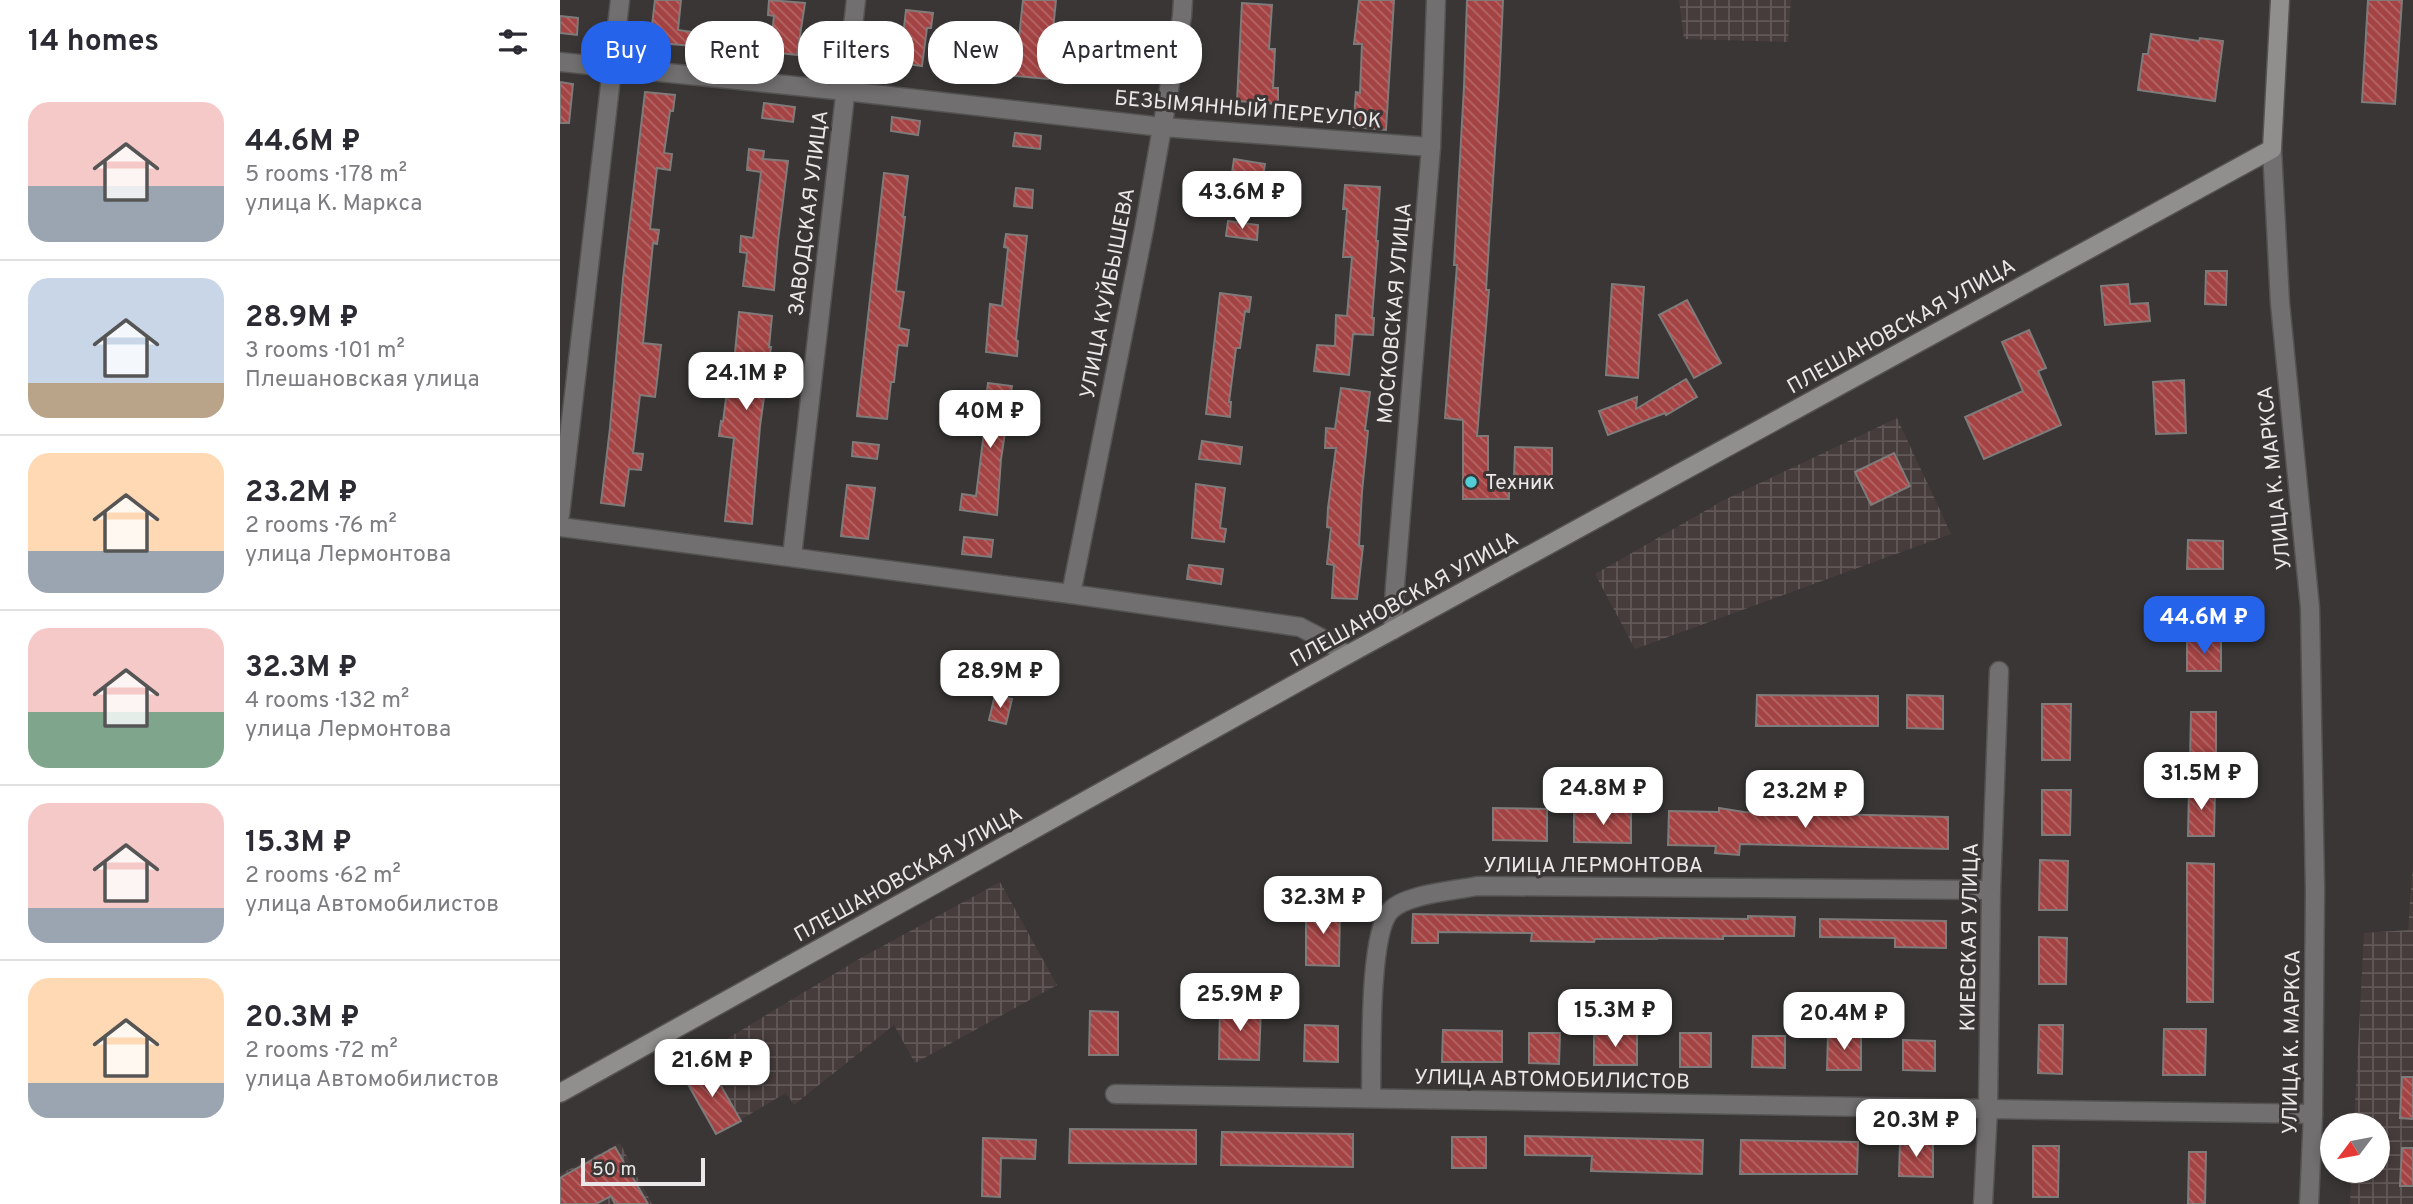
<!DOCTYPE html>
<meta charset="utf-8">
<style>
:root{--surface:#fff;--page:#f7f7f7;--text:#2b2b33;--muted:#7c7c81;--line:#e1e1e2;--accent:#2563eb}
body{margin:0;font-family:Overpass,sans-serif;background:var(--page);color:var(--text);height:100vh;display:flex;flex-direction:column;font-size:26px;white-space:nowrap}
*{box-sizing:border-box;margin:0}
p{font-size:23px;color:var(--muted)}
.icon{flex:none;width:38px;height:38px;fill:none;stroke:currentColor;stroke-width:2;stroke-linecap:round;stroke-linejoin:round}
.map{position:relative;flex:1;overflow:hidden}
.side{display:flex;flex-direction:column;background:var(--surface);width:560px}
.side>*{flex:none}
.hud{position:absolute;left:21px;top:21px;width:665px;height:63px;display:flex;gap:14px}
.needle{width:46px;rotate:238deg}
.controls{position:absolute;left:1760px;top:1113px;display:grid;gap:14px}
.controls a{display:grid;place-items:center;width:70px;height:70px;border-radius:50%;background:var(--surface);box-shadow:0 4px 10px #0003;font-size:35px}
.scale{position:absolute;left:21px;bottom:18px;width:124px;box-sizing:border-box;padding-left:7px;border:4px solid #eae8e8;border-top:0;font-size:19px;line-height:24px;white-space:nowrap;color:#eae8e8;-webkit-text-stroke:5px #393635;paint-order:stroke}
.price{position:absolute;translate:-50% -60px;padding:0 16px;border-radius:14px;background:#fff;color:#222;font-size:23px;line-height:46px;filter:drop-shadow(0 2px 4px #0008)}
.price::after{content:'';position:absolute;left:50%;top:42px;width:21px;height:16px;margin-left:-10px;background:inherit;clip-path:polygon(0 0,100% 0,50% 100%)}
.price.selected{background:var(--accent);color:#fff}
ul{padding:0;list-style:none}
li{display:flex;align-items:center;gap:21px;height:175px;padding:0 28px}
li+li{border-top:2px solid var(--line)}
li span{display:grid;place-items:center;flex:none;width:196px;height:140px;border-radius:21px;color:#555}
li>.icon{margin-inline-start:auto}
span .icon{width:84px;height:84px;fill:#fffc;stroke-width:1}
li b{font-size:30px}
h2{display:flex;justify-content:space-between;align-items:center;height:84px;padding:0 28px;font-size:30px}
.chip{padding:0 24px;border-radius:28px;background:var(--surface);box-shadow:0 4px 10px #0003;font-size:24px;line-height:63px}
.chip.selected{background:var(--accent);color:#fff}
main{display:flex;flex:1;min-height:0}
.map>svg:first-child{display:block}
</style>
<main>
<section class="side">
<h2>14 homes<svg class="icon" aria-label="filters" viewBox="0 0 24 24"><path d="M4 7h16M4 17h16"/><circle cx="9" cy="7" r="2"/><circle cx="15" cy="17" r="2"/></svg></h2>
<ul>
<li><span style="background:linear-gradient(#f6c9c9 60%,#9aa5b1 0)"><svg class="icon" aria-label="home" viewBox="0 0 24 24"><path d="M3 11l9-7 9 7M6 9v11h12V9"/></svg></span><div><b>44.6M ₽</b><p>5 rooms · 178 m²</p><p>улица К. Маркса</p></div></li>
<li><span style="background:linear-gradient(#c9d6e8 75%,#b9a48a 0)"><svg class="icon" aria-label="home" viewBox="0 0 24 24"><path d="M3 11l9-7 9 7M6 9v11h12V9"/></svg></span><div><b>28.9M ₽</b><p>3 rooms · 101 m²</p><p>Плешановская улица</p></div></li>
<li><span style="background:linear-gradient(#ffd9b3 70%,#9aa5b1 0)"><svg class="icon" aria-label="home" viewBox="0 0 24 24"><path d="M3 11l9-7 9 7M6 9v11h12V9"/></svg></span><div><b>23.2M ₽</b><p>2 rooms · 76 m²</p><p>улица Лермонтова</p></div></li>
<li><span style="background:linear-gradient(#f6c9c9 60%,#7fa58c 0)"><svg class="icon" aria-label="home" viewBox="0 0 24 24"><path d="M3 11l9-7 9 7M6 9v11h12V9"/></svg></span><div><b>32.3M ₽</b><p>4 rooms · 132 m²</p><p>улица Лермонтова</p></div></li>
<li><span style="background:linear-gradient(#f6c9c9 75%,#9aa5b1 0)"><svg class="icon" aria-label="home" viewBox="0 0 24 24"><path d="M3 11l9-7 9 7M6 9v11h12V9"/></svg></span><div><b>15.3M ₽</b><p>2 rooms · 62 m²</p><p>улица Автомобилистов</p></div></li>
<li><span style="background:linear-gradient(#ffd9b3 75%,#9aa5b1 0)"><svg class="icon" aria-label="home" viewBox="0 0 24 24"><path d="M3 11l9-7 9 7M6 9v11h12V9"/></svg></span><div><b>20.3M ₽</b><p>2 rooms · 72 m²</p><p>улица Автомобилистов</p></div></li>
</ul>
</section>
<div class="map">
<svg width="1853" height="1204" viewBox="0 0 1853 1204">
<defs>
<pattern id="industrial-grid" width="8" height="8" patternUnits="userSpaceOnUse" patternTransform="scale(1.75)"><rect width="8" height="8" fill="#473c3c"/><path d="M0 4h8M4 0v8" fill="none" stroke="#625858"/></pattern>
<pattern id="building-back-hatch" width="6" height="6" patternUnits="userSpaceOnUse" patternTransform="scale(1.75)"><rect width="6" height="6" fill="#a44343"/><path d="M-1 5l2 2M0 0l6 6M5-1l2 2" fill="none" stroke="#b56767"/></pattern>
</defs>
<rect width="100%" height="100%" fill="#393635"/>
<g fill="url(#industrial-grid)">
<polygon points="1119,0 1231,0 1228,42 1124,39"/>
<polygon points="1337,418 1391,534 1075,649 1035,574 1164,500"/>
<polygon points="1853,862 1853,1204 1790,1204 1791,1171 1818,1171 1818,1125 1794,1125 1804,933 1848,930"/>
<polygon points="440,882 497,985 355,1063 334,1025 234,1105 226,1093 156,1134 124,1077 148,1063 155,1046 299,959"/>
<polygon points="60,1143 92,1204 0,1204 0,1174"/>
</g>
<g fill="url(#building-back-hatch)" stroke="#7e7b7a" stroke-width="2">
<polygon points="95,0 121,0 118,30 133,32 132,46 90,42"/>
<polygon points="209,0 245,3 237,55 210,52 214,16 208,15"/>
<polygon points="463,0 496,0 488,79 455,76"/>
<polygon points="799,0 834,0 826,130 793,127 796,92 800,93 802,44 794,44"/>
<polygon points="907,0 943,0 939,88 926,290 929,290 917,436 928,436 928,477 949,478 949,499 903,499 903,420 885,418 897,265 894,265 904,87"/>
<polygon points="1808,0 1842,0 1835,104 1802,102"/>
<polygon points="682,3 712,5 709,49 715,49 713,88 718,88 718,104 677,101"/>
<polygon points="346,10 373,13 371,28 367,28 362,66 340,63"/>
<polygon points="0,16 18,18 17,35 0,33"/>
<polygon points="1591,34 1639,41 1640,38 1663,41 1655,101 1578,90 1583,54 1588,54"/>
<polygon points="0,82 13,84 9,123 0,123"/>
<polygon points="85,92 115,95 113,111 110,111 104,153 112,154 110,170 97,168 90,229 99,230 97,244 93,243 83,343 101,345 97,381 95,397 80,395 73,453 83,454 81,470 69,469 64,506 41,503 50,428 63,279"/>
<polygon points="204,103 235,107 233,122 202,118"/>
<polygon points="332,117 360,121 358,135 331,131"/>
<polygon points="455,133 481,136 480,149 453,146"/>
<polygon points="189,149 204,151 203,159 228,161 218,241 214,290 183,286 187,253 180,252 181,236 193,238 201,172 187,170"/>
<polygon points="674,159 705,164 703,177 672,173"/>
<polygon points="324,173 348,176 343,217 345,217 336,291 344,292 339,328 349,330 347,346 338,345 334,382 331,382 327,419 297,416"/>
<polygon points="785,185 820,187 816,241 818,241 812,318 814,318 813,335 793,334 789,375 754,371 757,345 775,346 776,315 787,316 792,257 783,257 787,209 783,209"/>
<polygon points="456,188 473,190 472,208 454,206"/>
<polygon points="668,221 698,225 697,240 666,236"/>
<polygon points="446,234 467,236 456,340 458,341 457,356 426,352 430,304 442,306 448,248 444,247"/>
<polygon points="1646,271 1667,271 1666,305 1645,304"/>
<polygon points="1052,284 1084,287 1078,378 1046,375"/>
<polygon points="1568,284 1570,304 1588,303 1590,321 1545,325 1541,286"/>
<polygon points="660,293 691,297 689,312 685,311 680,348 676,348 669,402 671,402 670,417 646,414"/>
<polygon points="1127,300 1161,363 1134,378 1099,315"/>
<polygon points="179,312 212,316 209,347 211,347 200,426 192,524 165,521 174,438 159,436 161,421 163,422 168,383 172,383"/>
<polygon points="1469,330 1486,368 1478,371 1501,425 1424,459 1405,417 1463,391 1442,342"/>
<polygon points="1126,379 1137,397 1106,415 1105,413 1048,435 1039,411 1077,397 1076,409"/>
<polygon points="1624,380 1626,433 1596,434 1593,382"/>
<polygon points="428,383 452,386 441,459 437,515 400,510 402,494 416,496 424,432 416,431 419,405 425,406"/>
<polygon points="781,388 810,392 805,430 808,431 802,492 799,546 803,546 797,599 772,598 774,565 767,564 771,528 767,527 768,508 776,448 765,448 766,428 775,429"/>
<polygon points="642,441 682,447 680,464 639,459"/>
<polygon points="293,442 319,445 317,459 292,456"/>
<polygon points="955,447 992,448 992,479 954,478"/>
<polygon points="1334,453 1350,486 1311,505 1295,472"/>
<polygon points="636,484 665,488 660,528 666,529 664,542 632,538"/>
<polygon points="287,485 315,488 308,539 281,536"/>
<polygon points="404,537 433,540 431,557 402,554"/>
<polygon points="1628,540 1663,541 1663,569 1627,569"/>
<polygon points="629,565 663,569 661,584 627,579"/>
<rect x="1627" y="640" width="34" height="31"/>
<polygon points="435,695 452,699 446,724 429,720"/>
<polygon points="1197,695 1318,696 1318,726 1196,726"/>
<polygon points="1347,695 1383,696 1383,729 1347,728"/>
<polygon points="1482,704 1511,704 1510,760 1482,760"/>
<polygon points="1631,712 1656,712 1656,763 1630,763"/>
<polygon points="1629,788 1655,789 1654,836 1628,836"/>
<polygon points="1482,790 1511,790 1510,835 1482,835"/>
<polygon points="933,808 987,809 987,841 933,840"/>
<polygon points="1159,808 1184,812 1388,817 1388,849 1180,844 1179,855 1155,853 1156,846 1108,845 1109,811 1159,812"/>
<polygon points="1014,812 1071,812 1071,843 1014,842"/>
<polygon points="1480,860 1508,861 1507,910 1479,910"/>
<polygon points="1627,863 1654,864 1653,1002 1627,1002"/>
<polygon points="746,906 780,906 779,966 746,965"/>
<polygon points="853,914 1188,919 1188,916 1235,917 1234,936 1163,936 1163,939 1097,938 1097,939 1035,939 1034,942 971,941 972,933 878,932 878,943 852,943"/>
<polygon points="1260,919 1386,921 1386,948 1335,947 1335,938 1260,937"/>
<polygon points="1479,937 1507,938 1506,984 1479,984"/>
<polygon points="660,1005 701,1007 699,1060 659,1059"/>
<polygon points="530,1011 558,1012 558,1055 529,1055"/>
<polygon points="745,1025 778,1026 778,1062 744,1061"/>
<polygon points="1479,1025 1503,1025 1502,1074 1478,1073"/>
<polygon points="1604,1029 1646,1029 1645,1075 1603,1075"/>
<polygon points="883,1030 942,1031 942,1062 882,1062"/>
<polygon points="1034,1032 1077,1033 1077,1065 1034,1065"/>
<polygon points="969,1033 1000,1033 999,1064 969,1063"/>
<rect x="1120" y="1033" width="31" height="34"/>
<polygon points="1268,1034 1301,1035 1301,1070 1267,1070"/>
<polygon points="1193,1036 1225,1036 1225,1068 1192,1067"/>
<polygon points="1343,1040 1375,1041 1375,1071 1343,1070"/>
<polygon points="148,1063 181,1121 156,1134 124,1077"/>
<polygon points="1842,1077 1853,1077 1853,1119 1840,1118"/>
<polygon points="510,1129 636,1130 636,1164 509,1163"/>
<polygon points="662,1132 793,1134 793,1167 661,1165"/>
<polygon points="965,1136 1143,1140 1142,1174 1031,1171 1032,1156 965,1155"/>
<rect x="892" y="1137" width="34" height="31"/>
<polygon points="423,1138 476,1140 475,1159 441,1158 440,1197 422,1196"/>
<polygon points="1181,1140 1298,1142 1297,1174 1180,1174"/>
<polygon points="1340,1142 1373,1142 1373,1177 1339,1176"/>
<polygon points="1473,1146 1499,1146 1498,1197 1473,1197"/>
<polygon points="55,1147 88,1204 55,1204 51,1196 36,1204 0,1204 0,1178"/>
<polygon points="1842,1148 1853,1148 1853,1186 1840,1186"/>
<polygon points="1629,1152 1646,1152 1645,1204 1628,1204"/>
</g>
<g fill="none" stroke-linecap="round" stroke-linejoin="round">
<defs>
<g id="minor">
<polyline points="0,62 285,91 602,127 871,147"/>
<polyline points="0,515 60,0"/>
<polyline points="0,527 511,594 740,627 763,639 787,655"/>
<polyline points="232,556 296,0"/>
<polyline points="511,594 584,229 622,16 623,0"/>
<polyline points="555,1094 1428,1109 1431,890 1439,671"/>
<path d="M811 1098C812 1062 808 935 830 911 845 894 894 891 917 886L1431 890"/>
</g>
<g id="tertiary">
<polyline points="1712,149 1720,303 1750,608 1755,890 1753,1114 1749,1204"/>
<polyline points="833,630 835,586 871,147 876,0"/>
<polyline points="1423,1204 1428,1109 1753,1114"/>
</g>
<polyline id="secondary" points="0,1093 787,655 1712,149 1720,0"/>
</defs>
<use href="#minor" stroke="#555252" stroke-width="21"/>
<use href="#tertiary" stroke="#555252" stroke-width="21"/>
<use href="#secondary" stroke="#555252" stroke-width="21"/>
<use href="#minor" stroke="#716f6f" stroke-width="18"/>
<use href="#tertiary" stroke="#716f6f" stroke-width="18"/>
<use href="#secondary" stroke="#918e8e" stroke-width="18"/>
</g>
<circle fill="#52ccd6" stroke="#393635" stroke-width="2.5" cx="911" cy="482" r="7"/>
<g text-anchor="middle" stroke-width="6" stroke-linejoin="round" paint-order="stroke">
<g font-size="21" fill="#eae8e8" stroke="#393635">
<text transform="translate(688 109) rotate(5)" y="7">БЕЗЫМЯННЫЙ ПЕРЕУЛОК</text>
<text transform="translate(248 213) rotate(-83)" y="7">ЗАВОДСКАЯ УЛИЦА</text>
<text transform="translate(547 293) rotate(-79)" y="7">УЛИЦА КУЙБЫШЕВА</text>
<text transform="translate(834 313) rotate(-85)" y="7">МОСКОВСКАЯ УЛИЦА</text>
<text transform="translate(1341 326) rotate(-29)" y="7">ПЛЕШАНОВСКАЯ УЛИЦА</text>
<text transform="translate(1714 478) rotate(-96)" y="7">УЛИЦА К. МАРКСА</text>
<text transform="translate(844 599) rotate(-29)" y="7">ПЛЕШАНОВСКАЯ УЛИЦА</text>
<text x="1033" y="872">УЛИЦА ЛЕРМОНТОВА</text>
<text transform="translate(348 874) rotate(-29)" y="7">ПЛЕШАНОВСКАЯ УЛИЦА</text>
<text transform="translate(1409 937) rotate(-89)" y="7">КИЕВСКАЯ УЛИЦА</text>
<text transform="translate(1731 1042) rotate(-89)" y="7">УЛИЦА К. МАРКСА</text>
<text transform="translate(992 1079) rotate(1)" y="7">УЛИЦА АВТОМОБИЛИСТОВ</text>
</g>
<g font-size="21" fill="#eae8e8" stroke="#393635" text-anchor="start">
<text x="925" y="489">Техник</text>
</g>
</g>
</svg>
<div class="controls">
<a><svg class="needle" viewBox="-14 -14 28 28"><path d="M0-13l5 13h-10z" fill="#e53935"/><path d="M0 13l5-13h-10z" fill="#7c7c81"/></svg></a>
</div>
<div class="scale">50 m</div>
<b class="price" style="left:682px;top:231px">43.6M ₽</b>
<b class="price" style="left:186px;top:412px">24.1M ₽</b>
<b class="price" style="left:430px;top:450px">40M ₽</b>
<b class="price selected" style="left:1644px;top:656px">44.6M ₽</b>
<b class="price" style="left:440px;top:710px">28.9M ₽</b>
<b class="price" style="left:1641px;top:812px">31.5M ₽</b>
<b class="price" style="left:1043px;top:827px">24.8M ₽</b>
<b class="price" style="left:1245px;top:830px">23.2M ₽</b>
<b class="price" style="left:763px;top:936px">32.3M ₽</b>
<b class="price" style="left:680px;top:1033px">25.9M ₽</b>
<b class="price" style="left:1055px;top:1049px">15.3M ₽</b>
<b class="price" style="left:1284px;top:1052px">20.4M ₽</b>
<b class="price" style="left:152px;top:1099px">21.6M ₽</b>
<b class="price" style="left:1356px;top:1159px">20.3M ₽</b>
<div class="hud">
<a class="chip selected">Buy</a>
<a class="chip">Rent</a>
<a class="chip">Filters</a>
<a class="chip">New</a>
<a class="chip">Apartment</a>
</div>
</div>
</main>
